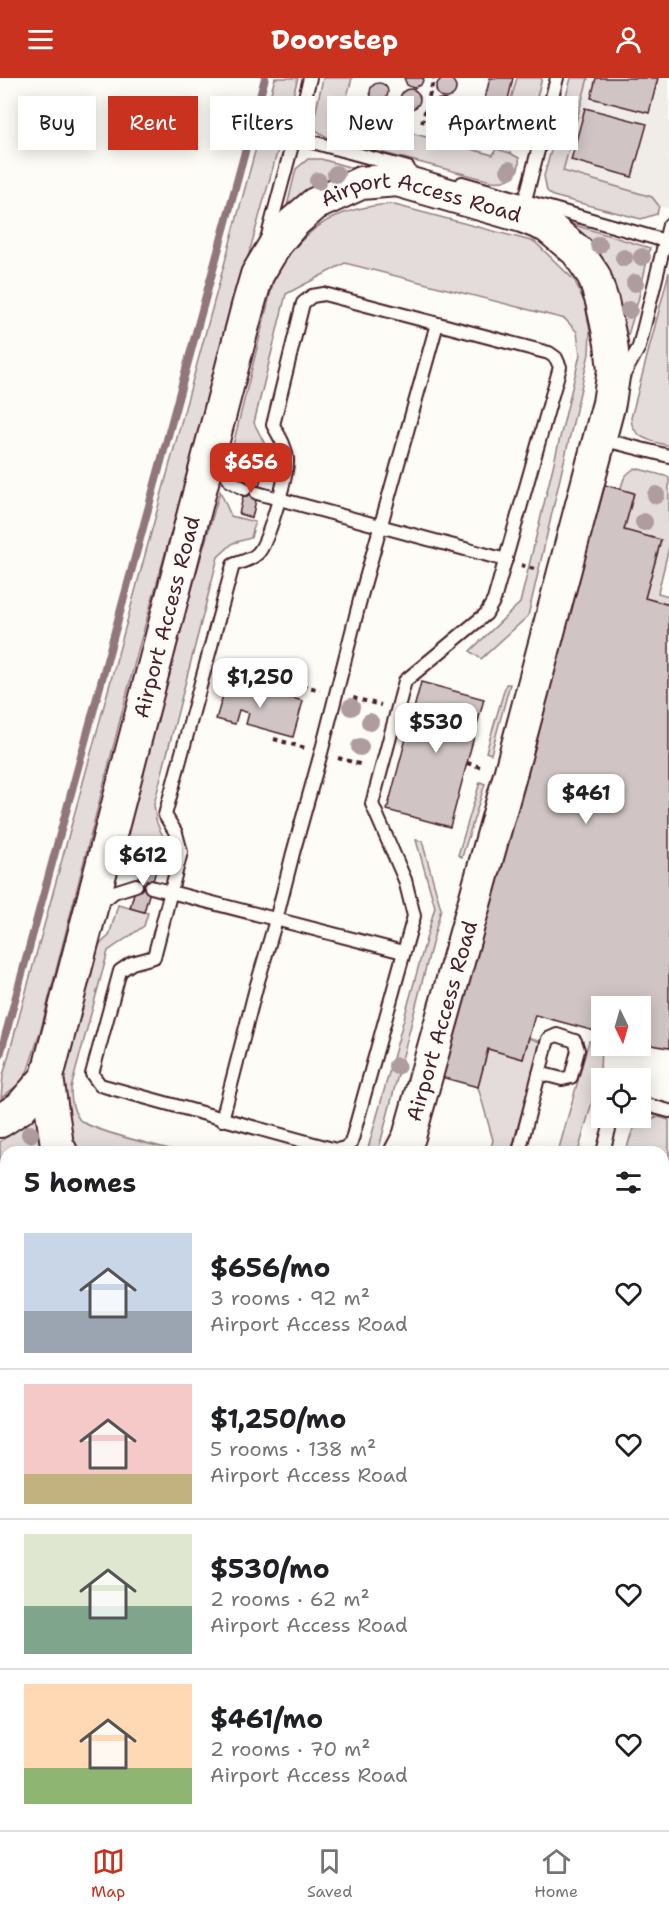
<!DOCTYPE html>
<meta charset="utf-8">
<style>
:root{--surface:#fff;--page:#f6f6f6;--text:#202124;--muted:#757577;--line:#e0e0e0;--accent:#c8321e}
body{margin:0;font-family:"Shantell Sans",sans-serif;background:var(--page);color:var(--text);height:100vh;display:flex;flex-direction:column;font-size:22px;white-space:nowrap}
*{box-sizing:border-box;margin:0}
p{font-size:20px;color:var(--muted)}
.icon{flex:none;width:33px;height:33px;fill:none;stroke:currentColor;stroke-width:2;stroke-linecap:round;stroke-linejoin:round}
.map{position:relative;flex:1;overflow:hidden}
.drawer{position:absolute;left:0px;top:1068px;width:669px;height:684px;display:flex;flex-direction:column;background:var(--surface);border-radius:18px 18px 0 0;box-shadow:0 3px 15px #0003}
.drawer>*{flex:none}
.hud{position:absolute;left:18px;top:18px;width:633px;height:54px;display:flex;gap:12px}
.needle{width:39px;rotate:175deg}
.buttons{position:absolute;left:591px;top:918px;display:grid;gap:12px}
.buttons a{display:grid;place-items:center;width:60px;height:60px;border-radius:0px;background:var(--surface);box-shadow:0 3px 15px #0003;font-size:30px}
.price{position:absolute;translate:-50% -51px;padding:0 14px;border-radius:12px;background:#fff;color:#222;font-size:20px;line-height:39px;filter:drop-shadow(0 2px 3px #0008)}
.price::after{content:'';position:absolute;left:50%;top:36px;width:18px;height:14px;margin-left:-9px;background:inherit;clip-path:polygon(0 0,100% 0,50% 100%)}
.price.selected{background:var(--accent);color:#fff}
ul{padding:0;list-style:none}
li{display:flex;align-items:center;gap:18px;height:150px;padding:0 24px}
li+li{border-top:2px solid var(--line)}
li span{display:grid;place-items:center;flex:none;width:168px;height:120px;border-radius:0px;color:#555}
li>.icon{margin-inline-start:auto}
span .icon{width:72px;height:72px;fill:#fffc;stroke-width:1}
li b{font-size:26px}
h2{display:flex;justify-content:space-between;align-items:center;height:72px;padding:0 24px;font-size:26px}
.chip{padding:0 21px;border-radius:0px;background:var(--surface);box-shadow:0 3px 15px #0003;font-size:21px;line-height:54px}
.chip.selected{background:var(--accent);color:#fff}
header{display:flex;justify-content:space-between;align-items:center;height:78px;padding:0 24px;background:var(--accent);color:#fff;font-size:27px;font-weight:700}
.dock{display:flex;justify-content:space-around;align-items:center;height:84px;border-top:2px solid var(--line);background:var(--surface);font-size:16px;color:var(--muted)}
.dock a{display:grid;justify-items:center;gap:3px}
.dock .selected{color:var(--accent)}
.map>svg:first-child{display:block}
</style>
<header><svg class="icon" aria-label="menu" viewBox="0 0 24 24"><path d="M4 6h16M4 12h16M4 18h16"/></svg>Doorstep<svg class="icon" aria-label="person" viewBox="0 0 24 24"><circle cx="12" cy="8" r="4"/><path d="M4 21q1-7 8-7t8 7"/></svg></header>
<div class="map">
<svg width="669" height="1752" viewBox="0 0 669 1752">
<rect width="100%" height="100%" fill="#fdfcf7"/>
<filter id="ink" filterUnits="userSpaceOnUse"><feTurbulence type="fractalNoise" baseFrequency=".0167" numOctaves="2"/><feDisplacementMap in="SourceGraphic" scale="12" xChannelSelector="R" yChannelSelector="G"/><feConvolveMatrix kernelMatrix="1 2 1 2 8 2 1 2 1" color-interpolation-filters="sRGB"/></filter>
<g filter="url(#ink)">
<polygon fill="#f0ece8" points="571,0 669,0 669,131 659,128 657,136 641,141 553,118 547,113 544,98"/>
<g fill="#e3dcda" stroke="#967e82" stroke-width="1.5">
<polygon points="275,0 298,0 137,576 41,951 28,992 20,1005 1,1020 3,998"/>
<path d="M323 0H352C349 14 341 27 352 39L493 77 496 71 510 75 519 80C521 99 507 105 491 103L330 61 317 53 313 46Z"/>
<path d="M517 0H542L529 49C513 59 499 53 482 48L490 23 509 28Z"/>
<polygon points="571,0 588,0 563,93 652,119 659,128 657,136 641,141 553,118 547,113 544,98"/>
<polygon points="308,81 321,81 356,91 313,110 287,128 296,91"/>
<path d="M391 126 535 164 575 203 585 226 590 253 589 276 528 538 481 581 470 573 520 525 580 277 577 254 565 241 345 185 286 216 254 345 272 380 262 396C242 391 236 389 233 367L276 193C308 148 335 130 391 126Z"/>
<polygon points="568,145 650,170 638,223 623,274"/>
<path d="M669 194V368C652 363 632 361 631 340Z"/>
<path d="M635 390 669 399V469L658 515 669 518V526L645 520 661 462 624 452 634 415 621 411C623 399 626 396 635 390Z"/>
<path d="M220 413 231 438 255 444 251 460 233 465 218 479 154 726C155 732 155 739 157 745 164 764 175 769 161 789L121 777 185 534Z"/>
<polygon points="506,606 510,606 491,676 486,674"/>
<polygon points="480,704 485,706 462,779 458,777"/>
<polygon points="416,762 422,763 441,831 378,1074 367,1074 435,829"/>
<path d="M118 827 148 835 144 848 108 873 71 1010C71 1022 72 1031 79 1041 87 1052 163 1069 181 1074H72L60 1004 94 871 109 858Z"/>
<polygon points="529,960 541,964 511,1074 490,1074 493,1062 478,1009 488,971 523,981"/>
<polygon points="589,963 601,967 600,996 578,1074 558,1074"/>
<polygon points="40,1032 48,1074 6,1074 6,1101 0,1099 0,1064"/>
<path d="M659 1039 669 1042V1271L663 1273V1074H626C632 1051 633 1042 659 1039Z"/>
<polygon points="0,1123 6,1125 6,1160 0,1166"/>
<polygon points="6,1199 6,1746 201,1746 199,1752 0,1752 0,1213"/>
<polygon points="669,1432 669,1752 582,1752 583,1746 663,1746 663,1455"/>
<polygon points="233,1746 257,1746 255,1752 231,1752"/>
<polygon points="510,1746 545,1746 543,1752 509,1752"/>
</g>
<g fill="none" stroke-linecap="round" stroke-linejoin="round">
<polyline stroke="#91777b" stroke-width="8" points="0,977 265,0"/>
</g>
<g fill="#d0c5c4" stroke="#4a1f2b" stroke-width="1.5">
<polygon points="404,0 424,0 421,7 413,10 407,7"/>
<polygon points="490,0 513,0 507,26 485,20"/>
<polygon points="596,0 658,0 649,35 591,20"/>
<circle cx="446" cy="10" r="10"/>
<circle cx="379" cy="14" r="9"/>
<circle cx="410" cy="21" r="10"/>
<circle cx="441" cy="31" r="10"/>
<polygon points="585,30 647,46 632,99 571,82"/>
<polygon points="249,393 262,396 252,440 239,436"/>
<polygon points="605,407 634,415 624,452 661,462 645,520 669,527 669,970 640,965 640,928 602,928 602,955 535,937 523,981 488,971 478,1009 441,999"/>
<polygon points="228,601 243,605 241,611 254,614 255,610 303,623 293,659 246,646 249,635 239,632 235,646 216,641"/>
<polygon points="421,604 484,621 450,749 387,732"/>
<polygon points="142,785 157,789 144,834 130,830"/>
<polygon points="378,1746 426,1746 426,1748 441,1752 376,1752"/>
</g>
<g fill="none" stroke-linecap="round" stroke-linejoin="round">
<defs>
<g id="service">
<polyline points="294,59 408,90"/>
<polyline points="462,105 669,164"/>
<polyline points="525,122 557,0"/>
<polyline points="267,161 310,0"/>
<path d="M324 216 549 275 556 280 560 289 494 522 486 536 405 603 372 726 405 802 414 838 351 1065 345 1070 336 1072 100 1007 92 996 120 893 132 885 154 879 181 774 176 755 165 737 233 487C241 484 253 481 258 475 268 465 288 395 287 381 286 368 279 358 273 347L303 225 312 218Z"/>
<polyline points="622,300 639,269 669,147"/>
<polyline points="601,361 669,378"/>
<polyline points="216,374 230,403 245,411"/>
<polyline points="257,415 506,482"/>
<polyline points="151,809 403,874"/>
<polyline points="98,827 114,814 136,807"/>
<polyline points="640,1025 669,1033"/>
<polyline points="222,1042 256,910 276,842 293,775 321,675 361,518 437,246"/>
<polyline points="519,1074 548,961 557,957 575,963 578,972 571,999 562,1001 539,995"/>
<polyline points="603,1074 612,1040"/>
<polyline points="0,1180 6,1174"/>
<polyline points="663,1289 669,1290"/>
<polyline points="663,1382 669,1360"/>
<polyline points="663,1400 669,1401"/>
<polyline points="213,1752 214,1746"/>
<polyline points="267,1752 268,1746"/>
<polyline points="374,1752 375,1746"/>
<polyline points="488,1752 489,1746"/>
<polyline points="562,1752 563,1746"/>
</g>
<g id="secondary">
<polyline points="0,1043 20,1030 47,999"/>
<path id="s1" d="M61 1074 57 1067 47 999 248 228 257 197 276 165 293 145 315 126 361 105 397 102 522 138 547 148 577 173 594 198 602 223 611 265 614 292 609 325 510 697 409 1059 401 1074"/>
<polyline points="0,1112 6,1113"/>
</g>
</defs>
<use href="#service" stroke="#4a1f2b" stroke-width="16"/>
<use href="#secondary" stroke="#4a1f2b" stroke-width="36"/>
<g stroke="#4a1f2b" stroke-width="4" stroke-dasharray="4.5 4.5" stroke-linecap="butt">
<polyline points="422,45 434,0"/>
<polyline points="521,487 537,492"/>
<polyline points="285,603 320,612"/>
<polyline points="353,620 381,627"/>
<polyline points="274,661 305,670"/>
<polyline points="338,680 363,687"/>
<polyline points="467,685 484,690"/>
</g>
<use href="#service" stroke="#fdfcf7" stroke-width="12"/>
<use href="#secondary" stroke="#fdfcf7" stroke-width="32"/>
</g>
<g fill="#af9c9f">
<circle cx="509" cy="92" r="9"/>
<circle cx="336" cy="96" r="9"/>
<circle cx="318" cy="103" r="9"/>
<circle cx="599" cy="167" r="9"/>
<circle cx="642" cy="179" r="9"/>
<circle cx="624" cy="180" r="9"/>
<circle cx="635" cy="205" r="9"/>
<circle cx="629" cy="232" r="9"/>
<circle cx="656" cy="417" r="9"/>
<circle cx="644" cy="444" r="9"/>
<circle cx="351" cy="629" r="9"/>
<circle cx="370" cy="644" r="9"/>
<circle cx="360" cy="669" r="9"/>
<circle cx="397" cy="988" r="9"/>
<circle cx="30" cy="1056" r="9"/>
</g>
</g>
<g text-anchor="middle" stroke-width="6" stroke-linejoin="round" paint-order="stroke">
<g font-size="21" fill="#4a1f2b" stroke="#fdfcf7">
<text dy="7" stroke="none"><textPath href="#s1" startOffset="1110">Airport Access Road</textPath></text>
<text dy="7" stroke="none"><textPath href="#s1" startOffset="552">Airport Access Road</textPath></text>
<text transform="translate(442 943) rotate(-74)" y="7">Airport Access Road</text>
</g>
</g>
</svg>
<div class="buttons">
<a><svg class="needle" viewBox="-14 -14 28 28"><path d="M0-13l5 13h-10z" fill="#e53935"/><path d="M0 13l5-13h-10z" fill="#757577"/></svg></a>
<a><svg class="icon" aria-label="locate" viewBox="0 0 24 24"><circle cx="12" cy="12" r="6"/><path d="M12 2v4M12 18v4M2 12h4M18 12h4"/></svg></a>
</div>
<b class="price selected" style="left:251px;top:416px">$656</b>
<b class="price" style="left:260px;top:631px">$1,250</b>
<b class="price" style="left:436px;top:676px">$530</b>
<b class="price" style="left:586px;top:747px">$461</b>
<b class="price" style="left:143px;top:809px">$612</b>
<div class="hud">
<a class="chip">Buy</a>
<a class="chip selected">Rent</a>
<a class="chip">Filters</a>
<a class="chip">New</a>
<a class="chip">Apartment</a>
</div>
<section class="drawer">
<h2>5 homes<svg class="icon" aria-label="filters" viewBox="0 0 24 24"><path d="M4 7h16M4 17h16"/><circle cx="9" cy="7" r="2"/><circle cx="15" cy="17" r="2"/></svg></h2>
<ul>
<li><span style="background:linear-gradient(#c9d6e8 65%,#9aa5b1 0)"><svg class="icon" aria-label="home" viewBox="0 0 24 24"><path d="M3 11l9-7 9 7M6 9v11h12V9"/></svg></span><div><b>$656/mo</b><p>3 rooms · 92 m²</p><p>Airport Access Road</p></div><svg class="icon" aria-label="heart" viewBox="0 0 24 24"><path d="M12 20l-8-8c-3-5 5-10 8-4 3-6 11-1 8 4z"/></svg></li>
<li><span style="background:linear-gradient(#f6c9c9 75%,#c2b280 0)"><svg class="icon" aria-label="home" viewBox="0 0 24 24"><path d="M3 11l9-7 9 7M6 9v11h12V9"/></svg></span><div><b>$1,250/mo</b><p>5 rooms · 138 m²</p><p>Airport Access Road</p></div><svg class="icon" aria-label="heart" viewBox="0 0 24 24"><path d="M12 20l-8-8c-3-5 5-10 8-4 3-6 11-1 8 4z"/></svg></li>
<li><span style="background:linear-gradient(#dfe7d0 60%,#7fa58c 0)"><svg class="icon" aria-label="home" viewBox="0 0 24 24"><path d="M3 11l9-7 9 7M6 9v11h12V9"/></svg></span><div><b>$530/mo</b><p>2 rooms · 62 m²</p><p>Airport Access Road</p></div><svg class="icon" aria-label="heart" viewBox="0 0 24 24"><path d="M12 20l-8-8c-3-5 5-10 8-4 3-6 11-1 8 4z"/></svg></li>
<li><span style="background:linear-gradient(#ffd9b3 70%,#8fb573 0)"><svg class="icon" aria-label="home" viewBox="0 0 24 24"><path d="M3 11l9-7 9 7M6 9v11h12V9"/></svg></span><div><b>$461/mo</b><p>2 rooms · 70 m²</p><p>Airport Access Road</p></div><svg class="icon" aria-label="heart" viewBox="0 0 24 24"><path d="M12 20l-8-8c-3-5 5-10 8-4 3-6 11-1 8 4z"/></svg></li>
</ul>
</section>
</div>
<nav class="dock">
<a class="selected"><svg class="icon" aria-label="map" viewBox="0 0 24 24"><path d="M3 6l6-2 6 2 6-2v14l-6 2-6-2-6 2zM9 4v14M15 6v14"/></svg>Map</a>
<a><svg class="icon" aria-label="saved" viewBox="0 0 24 24"><path d="M7 4h10v16l-5-4-5 4z"/></svg>Saved</a>
<a><svg class="icon" aria-label="home" viewBox="0 0 24 24"><path d="M3 11l9-7 9 7M6 9v11h12V9"/></svg>Home</a>
</nav>
